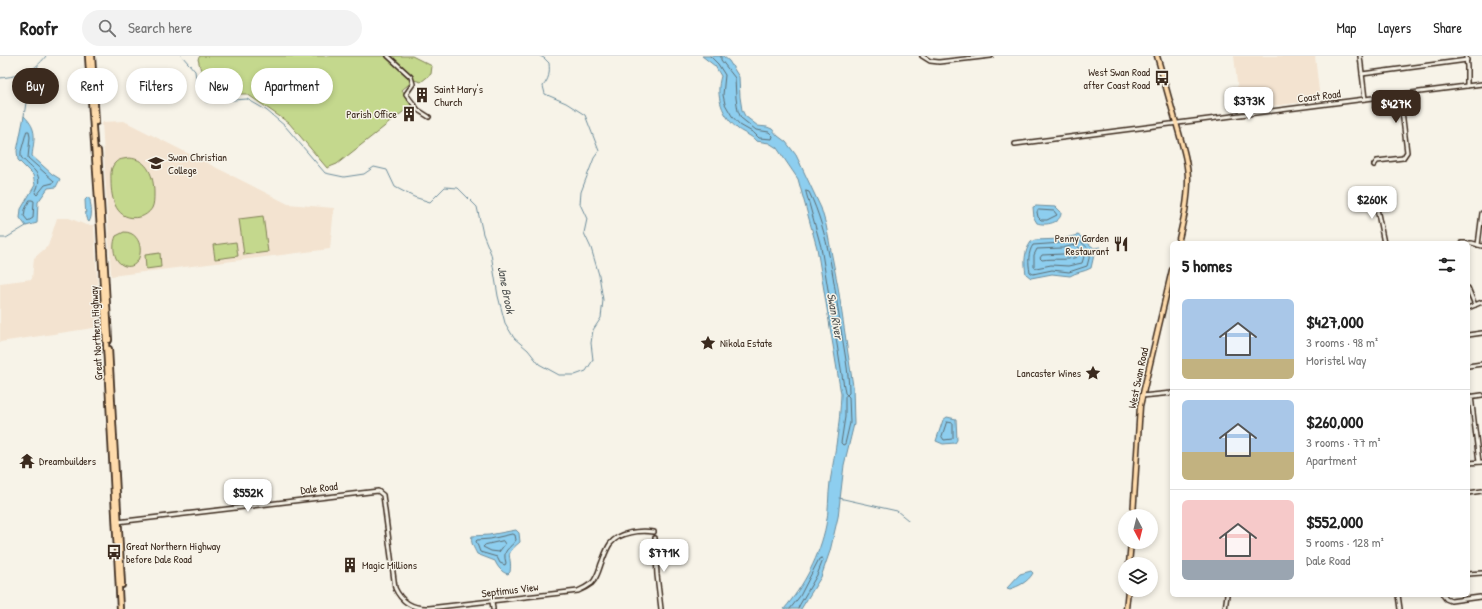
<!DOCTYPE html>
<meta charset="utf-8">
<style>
:root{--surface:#fff;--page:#f2f2f2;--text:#222;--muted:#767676;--line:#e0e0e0;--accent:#3b2a1e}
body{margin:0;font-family:"Patrick Hand",sans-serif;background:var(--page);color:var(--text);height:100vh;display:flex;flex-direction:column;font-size:15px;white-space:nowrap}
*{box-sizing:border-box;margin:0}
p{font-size:13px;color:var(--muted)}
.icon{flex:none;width:22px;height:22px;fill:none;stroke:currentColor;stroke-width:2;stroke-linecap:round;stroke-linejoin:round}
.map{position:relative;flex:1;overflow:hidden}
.panel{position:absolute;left:1170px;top:185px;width:300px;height:356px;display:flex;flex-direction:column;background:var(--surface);border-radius:6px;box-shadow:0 2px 6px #0003}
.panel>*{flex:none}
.hud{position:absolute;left:12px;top:12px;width:380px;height:36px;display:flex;gap:8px}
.needle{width:26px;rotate:173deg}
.fabs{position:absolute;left:1118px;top:453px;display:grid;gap:8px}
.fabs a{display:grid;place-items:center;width:40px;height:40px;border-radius:50%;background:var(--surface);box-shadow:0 2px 6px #0003;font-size:20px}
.price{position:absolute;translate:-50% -34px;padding:0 9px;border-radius:8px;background:#fff;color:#222;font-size:13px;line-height:26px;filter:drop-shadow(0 1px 2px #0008)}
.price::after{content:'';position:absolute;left:50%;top:24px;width:12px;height:9px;margin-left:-6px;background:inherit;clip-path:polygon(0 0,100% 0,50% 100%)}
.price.active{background:var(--accent);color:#fff}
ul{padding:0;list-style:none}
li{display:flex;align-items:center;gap:12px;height:100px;padding:0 12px}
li+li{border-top:1px solid var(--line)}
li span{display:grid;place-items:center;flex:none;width:112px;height:80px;border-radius:6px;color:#555}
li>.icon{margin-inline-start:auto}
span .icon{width:48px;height:48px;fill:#fffc;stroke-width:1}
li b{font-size:17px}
h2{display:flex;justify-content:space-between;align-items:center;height:48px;padding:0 12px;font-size:17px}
.chip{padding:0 14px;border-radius:18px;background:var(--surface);box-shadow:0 2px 6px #0003;font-size:14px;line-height:36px}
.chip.active{background:var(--accent);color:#fff}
header{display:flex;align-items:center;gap:24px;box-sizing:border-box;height:56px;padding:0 20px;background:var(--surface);border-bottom:1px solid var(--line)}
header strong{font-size:19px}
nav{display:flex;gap:22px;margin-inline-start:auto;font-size:14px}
.search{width:280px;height:36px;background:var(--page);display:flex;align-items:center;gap:10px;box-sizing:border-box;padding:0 14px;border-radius:22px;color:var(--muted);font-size:15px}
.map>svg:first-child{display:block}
</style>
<header>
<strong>Roofr</strong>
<div class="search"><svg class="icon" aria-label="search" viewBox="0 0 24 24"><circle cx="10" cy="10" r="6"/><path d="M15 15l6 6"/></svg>Search here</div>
<nav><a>Map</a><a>Layers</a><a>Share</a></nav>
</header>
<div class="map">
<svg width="1482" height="553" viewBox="0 0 1482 553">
<rect width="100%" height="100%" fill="#f7f3e8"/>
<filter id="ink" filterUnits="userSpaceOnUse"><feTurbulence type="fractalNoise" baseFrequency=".025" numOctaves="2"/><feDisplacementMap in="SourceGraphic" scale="8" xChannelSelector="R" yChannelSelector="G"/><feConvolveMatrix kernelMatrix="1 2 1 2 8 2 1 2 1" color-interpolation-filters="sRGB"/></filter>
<g filter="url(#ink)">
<g fill="#f3e3d0">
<polygon points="1234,0 1315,0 1320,44 1240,54"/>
<polygon points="124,65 288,148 334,152 330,193 111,220 102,66"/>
<polygon points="57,162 69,162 86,169 94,169 100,271 0,286 0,227 32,223 34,202 48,190"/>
</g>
<g fill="#c4d88d" stroke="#808156">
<polygon points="200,0 412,0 432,10 431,18 421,26 414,24 402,34 413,48 337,108 327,112 289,67 247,38 207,38 198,3"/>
<path d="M129 102C148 103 154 121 154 137 154 143 154 148 152 152 149 157 144 160 140 161 116 166 111 143 111 125 111 119 110 112 115 107 118 103 124 103 129 102Z"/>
<polygon points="263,160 268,196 244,199 239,163"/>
<path d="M124 176C147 176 144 215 125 210 121 209 118 206 116 202 113 195 113 187 116 180Z"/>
<polygon points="236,186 238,200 215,203 213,189"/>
<polygon points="160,197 161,211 146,213 145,199"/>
</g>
<g fill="#8dceef" stroke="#6c8c9b">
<path d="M702 0H723L729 5 739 21 740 41 742 54 745 60 758 70 767 71 772 73 778 80 786 86 796 99 821 152 826 169 838 231 847 291 853 330 854 368 844 409 838 461 830 495 821 521 801 553H784C804 530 820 499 826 469 829 455 828 440 830 426 835 397 840 368 841 338L817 192 798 123 777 92 769 87 756 85C751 79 745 78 738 73 722 60 715 40 721 20L715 10Z"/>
<path d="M24 60C38 74 34 82 32 100L52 118 60 123 56 131 48 132 38 146 37 167 26 170 20 162 21 153 35 129 33 119 18 104 17 95Z"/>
<path d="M88 141 90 144C91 151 93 160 89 166L86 162 85 144Z"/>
<path d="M1036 150 1056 151 1061 156C1062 167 1045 170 1037 167L1034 162 1033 151Z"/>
<path d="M1078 179C1085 183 1088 188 1094 192L1100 191V195L1094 199 1091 212C1084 216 1076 216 1070 220L1052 218 1031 222 1026 218C1024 207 1024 195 1031 186L1035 184 1062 183Z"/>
<polygon points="947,361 956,363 957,384 955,387 943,388 936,385 943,364"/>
<path d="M516 474 519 477 520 486C502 501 513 498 510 516L508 518C502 517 497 510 495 505L477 498C474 492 470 486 472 480L489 479Z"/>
<path d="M1031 515 1033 517C1028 526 1019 530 1010 533L1007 532 1020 518Z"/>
</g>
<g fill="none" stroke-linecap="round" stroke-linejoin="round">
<g stroke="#5c6c72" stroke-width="1">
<polyline points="710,0 718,8 725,19 723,39 725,48 732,60 740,69 754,77 759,82 772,83 773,80 769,76 756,74 741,62 738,55 736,42 735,22 721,4 721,0"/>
<path d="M27 75H29L30 81 28 102 54 125 53 127 45 129 37 139 35 137C45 117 33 115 21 101V96Z"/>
<path d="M806 135 809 136C829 177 834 228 841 273 844 294 849 316 849 337L847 339 845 337 821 191Z"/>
<polygon points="30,144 32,144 34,145 33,162 28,165 24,160 25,154"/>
<polygon points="1039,154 1054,155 1057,159 1047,164 1041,164 1038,161 1037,156"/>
<path d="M1078 183 1091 195 1087 210 1069 216 1052 214 1033 218 1030 216C1028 207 1028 196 1033 189L1062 187Z"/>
<polygon points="1076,189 1085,197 1082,207 1068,210 1051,209 1036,212 1034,211 1034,199 1037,193 1062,192"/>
<path d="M1073 195 1077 199V201C1066 205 1054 202 1042 204L1040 202 1042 199 1063 198Z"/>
<polygon points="847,339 849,341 850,367 845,388 843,389 841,387 845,361 845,341"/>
<polygon points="947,366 953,367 953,382 952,383 944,384 942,381"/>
<path d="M513 478 515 479 516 484C509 494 502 493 506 507L505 509 500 507 497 501 480 496 476 485 477 484 490 483Z"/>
<polygon points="503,485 505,488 499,496 491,495 483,491 485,489"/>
<polyline points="790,553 800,540 819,503 822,502 823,504 817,519 799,550 798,553"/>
</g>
<g stroke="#6c8c9b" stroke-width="1">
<path d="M182 0 195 15 197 30 206 46 247 43 266 54 285 70 325 117 344 121 364 118 374 111 387 114 395 131 414 141 430 146 445 131 458 132 477 151 483 178 491 198 498 240 505 267 514 282 528 294 539 308 559 319H575L586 315 593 304 591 287 593 274 601 262 603 244 599 219 591 192 584 177 587 163 580 148 581 136 594 102 599 95 585 59 566 47 545 38 543 30C549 23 550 17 549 7L544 2 540 0"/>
<path d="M0 22C20 20 34 16 46 0"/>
<polyline points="24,60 28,33 38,10"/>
<polyline points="0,182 6,182 26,170"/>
<polyline points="839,442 897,455 908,464"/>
</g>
<defs>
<g id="minor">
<polyline points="388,0 411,21 413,28 406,38 418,54 429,61"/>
<polyline points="922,0 930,5 939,6 991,0"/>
<polyline points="1360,0 1365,43"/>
<polyline points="1466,0 1467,11 1467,30"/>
<polyline points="1362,18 1467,4"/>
<polyline points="1015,88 1482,28"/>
<polyline points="1374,109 1377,105 1403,102 1407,96 1400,39"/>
<polyline points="1374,138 1384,187"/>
<polyline points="1461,187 1472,187 1482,190"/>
<polyline points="1478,189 1482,157"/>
<polyline points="1468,232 1475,249"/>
<polyline points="1468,252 1482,246"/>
<polyline points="1468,279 1482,277"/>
<polyline points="1468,310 1482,308"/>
<polyline points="1142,340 1172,337"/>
<polyline points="1471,340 1479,406"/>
<polyline points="1468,341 1482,339"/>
<polyline points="1468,407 1482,406"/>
<polyline points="1468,437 1482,435"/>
<path d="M117 466 378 435 383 439 395 532C402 547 413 553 429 552L578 535C583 533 588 530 592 527 597 522 599 514 601 508 604 501 606 494 610 488 619 476 640 474 654 476"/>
<polyline points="655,482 657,519 661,553"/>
<polyline points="1468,518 1482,517"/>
<polyline points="1398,539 1400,553"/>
<polyline points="1443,539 1446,543 1451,545 1480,541"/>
<polyline points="492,545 493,553"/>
<polyline points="1225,553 1227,539"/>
</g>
<g id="major">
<path d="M1157 0C1164 23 1170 47 1177 70 1182 88 1188 106 1188 124 1188 146 1183 166 1178 187"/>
<polyline points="1133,460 1140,350 1172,214"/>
<polyline points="1129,508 1131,486"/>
<polyline points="1126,553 1128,534"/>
</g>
<g id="highway">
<polyline points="88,0 100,172 120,553"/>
<polyline points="92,0 96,66"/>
<polyline points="98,95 109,284"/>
<polyline points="109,293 122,529"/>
</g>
</defs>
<use href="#minor" stroke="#3b2a1e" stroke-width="6"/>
<use href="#major" stroke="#3b2a1e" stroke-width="7"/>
<use href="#highway" stroke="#3b2a1e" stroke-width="8"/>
<use href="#minor" stroke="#f7f3e8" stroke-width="3"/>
<use href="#major" stroke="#fedbac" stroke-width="4"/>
<use href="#highway" stroke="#fedbac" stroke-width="4.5"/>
</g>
</g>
<defs>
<symbol id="bus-bare" viewBox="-9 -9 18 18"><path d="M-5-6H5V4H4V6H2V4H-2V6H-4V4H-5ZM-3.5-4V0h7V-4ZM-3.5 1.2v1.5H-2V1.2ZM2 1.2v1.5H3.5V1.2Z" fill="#3b2a1e" stroke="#f7f3e8" stroke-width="2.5" paint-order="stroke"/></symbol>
<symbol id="building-bare" viewBox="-9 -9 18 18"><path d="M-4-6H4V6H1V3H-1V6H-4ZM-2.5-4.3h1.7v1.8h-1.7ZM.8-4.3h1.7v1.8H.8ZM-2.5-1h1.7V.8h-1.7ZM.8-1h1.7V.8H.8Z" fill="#3b2a1e" stroke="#f7f3e8" stroke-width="2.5" paint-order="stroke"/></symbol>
<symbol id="school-bare" viewBox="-9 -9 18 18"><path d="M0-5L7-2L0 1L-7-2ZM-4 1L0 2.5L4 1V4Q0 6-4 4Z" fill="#3b2a1e" stroke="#f7f3e8" stroke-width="2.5" paint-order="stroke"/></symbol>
<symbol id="restaurant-bare" viewBox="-9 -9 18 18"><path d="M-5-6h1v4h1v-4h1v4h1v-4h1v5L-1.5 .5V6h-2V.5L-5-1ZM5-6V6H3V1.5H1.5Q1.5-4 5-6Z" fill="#3b2a1e" stroke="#f7f3e8" stroke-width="2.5" paint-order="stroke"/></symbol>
<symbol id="sight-bare" viewBox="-9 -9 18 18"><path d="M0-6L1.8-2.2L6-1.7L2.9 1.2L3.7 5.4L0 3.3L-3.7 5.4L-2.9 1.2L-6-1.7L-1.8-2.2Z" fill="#3b2a1e" stroke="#f7f3e8" stroke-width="2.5" paint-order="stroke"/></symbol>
<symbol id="temple-bare" viewBox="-9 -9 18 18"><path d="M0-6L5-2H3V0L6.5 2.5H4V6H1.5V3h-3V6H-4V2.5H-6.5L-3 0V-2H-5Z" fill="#3b2a1e" stroke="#f7f3e8" stroke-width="2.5" paint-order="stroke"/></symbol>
</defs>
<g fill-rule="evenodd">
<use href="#bus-bare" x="1151" y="11" width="22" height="22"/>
<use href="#building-bare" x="411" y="28" width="22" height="22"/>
<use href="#building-bare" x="398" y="47" width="22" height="22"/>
<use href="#school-bare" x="145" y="96" width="22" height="22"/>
<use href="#restaurant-bare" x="1110" y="177" width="22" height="22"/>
<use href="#sight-bare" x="697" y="276" width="22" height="22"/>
<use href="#sight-bare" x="1082" y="306" width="22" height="22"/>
<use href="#temple-bare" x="16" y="394" width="22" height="22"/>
<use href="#bus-bare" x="103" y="485" width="22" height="22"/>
<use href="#building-bare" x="339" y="498" width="22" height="22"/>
</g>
<g text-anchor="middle" stroke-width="3" stroke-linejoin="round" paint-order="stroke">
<g font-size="11" fill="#3b2a1e" stroke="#f7f3e8" text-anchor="start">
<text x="1150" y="20" text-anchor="end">West Swan Road<tspan x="1150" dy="13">after Coast Road</tspan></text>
<text x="434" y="37">Saint Mary's<tspan x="434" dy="13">Church</tspan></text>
<text x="397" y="62" text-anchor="end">Parish Office</text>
<text x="168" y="105">Swan Christian<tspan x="168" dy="13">College</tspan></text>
<text x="1109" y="186" text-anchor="end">Penny Garden<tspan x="1109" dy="13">Restaurant</tspan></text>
<text x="720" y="291">Nikola Estate</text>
<text x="1081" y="321" text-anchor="end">Lancaster Wines</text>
<text x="39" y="409">Dreambuilders</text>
<text x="126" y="494">Great Northern Highway<tspan x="126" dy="13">before Dale Road</tspan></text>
<text x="362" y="513">Magic Millions</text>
</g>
<g font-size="11" fill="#3b2a1e" stroke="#f7f3e8">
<text transform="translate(1319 40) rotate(-7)" y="4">Coast Road</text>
<text transform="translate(96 277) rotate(-93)" y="4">Great Northern Highway</text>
<text transform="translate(1138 322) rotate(-78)" y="4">West Swan Road</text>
<text transform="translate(319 432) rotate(-7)" y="4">Dale Road</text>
<text transform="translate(510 534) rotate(-7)" y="4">Septimus View</text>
</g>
<g font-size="12" font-style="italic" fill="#505352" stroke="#f7f3e8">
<text transform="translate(506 234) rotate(79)" y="4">Jane Brook</text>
<text transform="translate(835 260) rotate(80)" y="4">Swan River</text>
</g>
</g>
</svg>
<div class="fabs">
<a><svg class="needle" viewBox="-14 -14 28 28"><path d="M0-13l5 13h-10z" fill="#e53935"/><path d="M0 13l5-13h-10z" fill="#767676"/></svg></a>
<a><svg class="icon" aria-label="layers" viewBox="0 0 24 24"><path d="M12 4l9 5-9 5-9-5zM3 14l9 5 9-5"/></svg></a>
</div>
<b class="price" style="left:1249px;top:65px">$373K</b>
<b class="price active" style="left:1396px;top:68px">$427K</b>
<b class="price" style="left:1372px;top:164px">$260K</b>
<b class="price" style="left:248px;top:457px">$552K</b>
<b class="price" style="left:664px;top:517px">$771K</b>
<div class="hud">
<a class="chip active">Buy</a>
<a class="chip">Rent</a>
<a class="chip">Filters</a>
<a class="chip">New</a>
<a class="chip">Apartment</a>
</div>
<section class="panel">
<h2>5 homes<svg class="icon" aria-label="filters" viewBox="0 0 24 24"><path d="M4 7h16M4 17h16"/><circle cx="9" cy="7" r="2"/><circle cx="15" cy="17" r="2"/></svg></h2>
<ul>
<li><span style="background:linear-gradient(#a9c7e8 75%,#c2b280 0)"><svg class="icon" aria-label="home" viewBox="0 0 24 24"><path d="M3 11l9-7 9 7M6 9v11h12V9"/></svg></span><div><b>$427,000</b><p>3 rooms · 98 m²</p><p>Moristel Way</p></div></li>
<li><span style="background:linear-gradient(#a9c7e8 65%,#c2b280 0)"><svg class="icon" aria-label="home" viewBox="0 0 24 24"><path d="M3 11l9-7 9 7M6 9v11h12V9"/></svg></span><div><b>$260,000</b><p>3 rooms · 77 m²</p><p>Apartment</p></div></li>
<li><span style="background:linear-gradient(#f6c9c9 75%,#9aa5b1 0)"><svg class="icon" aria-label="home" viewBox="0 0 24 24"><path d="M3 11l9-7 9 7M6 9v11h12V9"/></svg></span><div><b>$552,000</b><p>5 rooms · 128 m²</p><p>Dale Road</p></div></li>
</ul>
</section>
</div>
